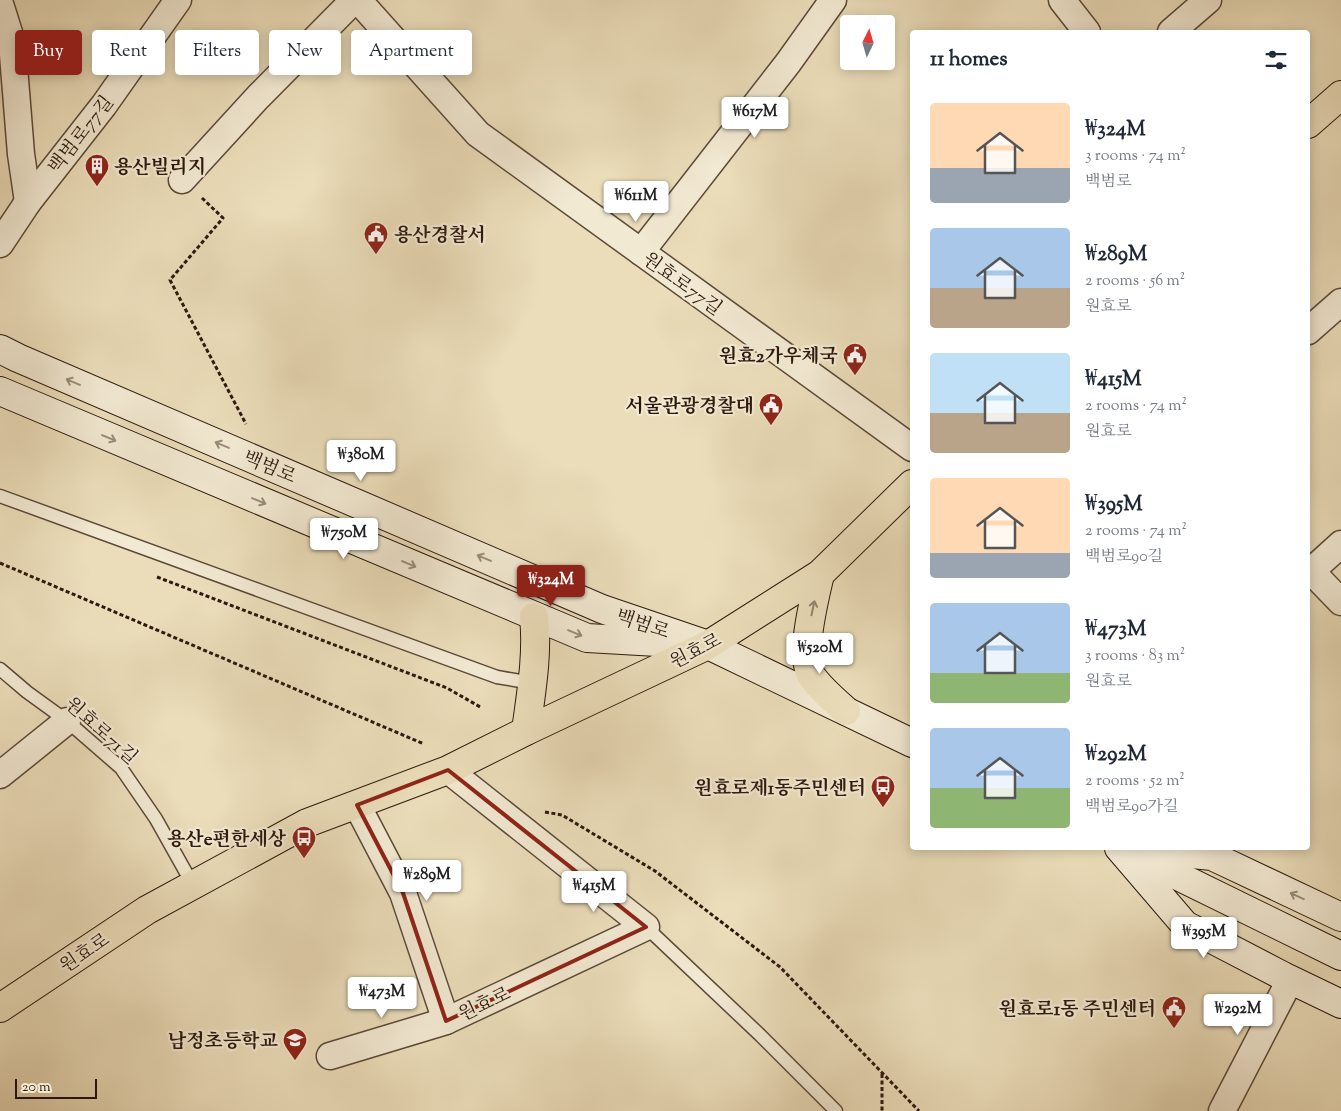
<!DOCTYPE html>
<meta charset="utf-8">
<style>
:root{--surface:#fff;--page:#f6f6f7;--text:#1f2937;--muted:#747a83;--accent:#8f2418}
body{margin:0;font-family:"Sorts Mill Goudy","Noto Serif KR",serif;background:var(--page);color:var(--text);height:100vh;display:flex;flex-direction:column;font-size:19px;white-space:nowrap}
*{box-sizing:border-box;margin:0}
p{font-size:16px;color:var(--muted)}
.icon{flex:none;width:28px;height:28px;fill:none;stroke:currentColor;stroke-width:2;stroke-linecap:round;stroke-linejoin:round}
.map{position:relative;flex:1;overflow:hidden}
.panel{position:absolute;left:910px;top:30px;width:400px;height:820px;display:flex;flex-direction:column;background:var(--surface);border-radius:5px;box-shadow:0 2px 12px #0003}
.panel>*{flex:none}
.guide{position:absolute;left:15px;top:30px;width:475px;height:45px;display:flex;gap:10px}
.needle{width:32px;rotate:5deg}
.fabs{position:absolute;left:840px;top:15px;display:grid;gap:10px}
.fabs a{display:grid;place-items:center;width:55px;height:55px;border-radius:5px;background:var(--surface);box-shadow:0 2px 12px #0003;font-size:25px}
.scale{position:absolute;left:15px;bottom:12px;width:82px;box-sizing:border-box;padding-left:5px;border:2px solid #2d180e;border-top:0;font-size:14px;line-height:18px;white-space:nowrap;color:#2d180e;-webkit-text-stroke:4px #f2e9d2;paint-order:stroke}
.price{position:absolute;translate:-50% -42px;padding:0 11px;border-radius:5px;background:#fff;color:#222;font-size:16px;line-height:32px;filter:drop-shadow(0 1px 2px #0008)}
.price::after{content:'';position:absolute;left:50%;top:30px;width:15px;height:11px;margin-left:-8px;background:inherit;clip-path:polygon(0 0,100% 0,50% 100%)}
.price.selected{background:var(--accent);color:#fff}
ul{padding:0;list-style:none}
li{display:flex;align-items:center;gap:15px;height:125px;padding:0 20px}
li span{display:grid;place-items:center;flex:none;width:140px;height:100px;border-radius:5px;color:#555}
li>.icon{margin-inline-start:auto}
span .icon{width:60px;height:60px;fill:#fffc;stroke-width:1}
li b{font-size:21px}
h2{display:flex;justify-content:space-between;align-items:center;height:60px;padding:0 20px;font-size:21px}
.chip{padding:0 18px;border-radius:5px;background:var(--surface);box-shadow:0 2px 12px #0003;font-size:18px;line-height:45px}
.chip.selected{background:var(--accent);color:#fff}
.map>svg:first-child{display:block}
</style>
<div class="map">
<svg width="1341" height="1111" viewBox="0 0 1341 1111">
<rect width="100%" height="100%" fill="#ebddba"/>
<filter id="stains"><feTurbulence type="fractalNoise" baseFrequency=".004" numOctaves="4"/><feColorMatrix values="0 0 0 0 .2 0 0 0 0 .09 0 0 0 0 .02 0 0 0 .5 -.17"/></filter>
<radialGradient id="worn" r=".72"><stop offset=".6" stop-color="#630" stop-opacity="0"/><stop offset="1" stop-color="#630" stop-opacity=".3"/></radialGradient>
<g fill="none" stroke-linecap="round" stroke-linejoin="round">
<defs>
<g id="lane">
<polyline points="0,496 497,677 532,683"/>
<polyline points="0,669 27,692 67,721 121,768 156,819 193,885"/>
<polyline points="646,927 760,1035 836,1111"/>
</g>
<g id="street">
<polyline points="358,0 478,134 912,448"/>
<polyline points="1062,0 1087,32"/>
<polyline points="0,4 12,42 21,154 28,202"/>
<polyline points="1171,32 1208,0"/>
<polyline points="182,180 258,97 354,0"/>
<polyline points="0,244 28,202 104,105 178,0"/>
<polyline points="641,252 788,63 833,0"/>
<polyline points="1308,331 1341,302"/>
<polyline points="1308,568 1341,602"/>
<polyline points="1308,574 1341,544"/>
<polyline points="0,775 67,721"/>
<polyline points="357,805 403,893 446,1021"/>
<polyline points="330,1056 446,1021 646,927 448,770"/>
<polyline points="1222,1111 1290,980"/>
</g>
<g id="secondary">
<polyline points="0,349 18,358 602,609 708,645 912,743"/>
<polyline points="0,391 587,638 675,643"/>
<polyline points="1119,848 1185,925 1283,976 1341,1004"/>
<polyline points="1134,848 1212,856 1341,917"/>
<polyline points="1127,851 1341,956"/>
</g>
<g id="primary">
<polyline points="1308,124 1341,95"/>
<path d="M820 574C815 597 798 659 813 678 822 690 835 701 846 711"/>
<path d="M526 731C531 693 538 655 534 617"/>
<polyline points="0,1008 147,910 307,823 448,770 526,731 708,645 820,574 912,484"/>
</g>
</defs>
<use href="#lane" stroke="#5c4939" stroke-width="15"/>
<use href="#street" stroke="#5c4939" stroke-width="29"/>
<use href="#secondary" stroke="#2d180e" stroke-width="30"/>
<use href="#primary" stroke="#2d180e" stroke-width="30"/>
<g stroke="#2d180e" stroke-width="3" stroke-dasharray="4 2.5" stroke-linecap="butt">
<polyline points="202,198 223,218 170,280 246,424"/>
<polyline points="0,563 424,744"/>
<polyline points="157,577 447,688 482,708"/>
<polyline points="545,812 562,815 655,871 780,967 919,1111"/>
<polyline points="882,1074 882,1111"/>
</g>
<use href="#lane" stroke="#f2e9d2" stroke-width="12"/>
<use href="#street" stroke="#f2e9d2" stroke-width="26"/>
<use href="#secondary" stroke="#f2e9d2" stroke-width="28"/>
<use href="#primary" stroke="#ebddba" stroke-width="28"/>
</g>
<defs><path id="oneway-shaft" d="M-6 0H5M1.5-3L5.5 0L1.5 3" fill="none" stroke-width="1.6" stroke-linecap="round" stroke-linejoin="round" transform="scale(1.25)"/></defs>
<g stroke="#998b7a">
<use href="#oneway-shaft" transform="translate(73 382) rotate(-157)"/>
<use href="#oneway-shaft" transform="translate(109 438) rotate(23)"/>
<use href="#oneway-shaft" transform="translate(222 445) rotate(-157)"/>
<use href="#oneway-shaft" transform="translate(259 501) rotate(23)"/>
<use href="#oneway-shaft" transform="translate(484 558) rotate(-157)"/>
<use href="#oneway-shaft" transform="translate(409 564) rotate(23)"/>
<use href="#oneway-shaft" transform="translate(575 633) rotate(22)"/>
<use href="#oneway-shaft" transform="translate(1297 896) rotate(-155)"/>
</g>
<use stroke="#96846d" href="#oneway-shaft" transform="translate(813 608) rotate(-78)"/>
<path fill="none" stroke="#8f2418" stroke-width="4" stroke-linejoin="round" d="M448 770 646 927 446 1021 403 893 357 805Z"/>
<defs>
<symbol id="building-pin" viewBox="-11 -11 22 30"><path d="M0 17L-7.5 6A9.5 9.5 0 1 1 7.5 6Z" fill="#8f2418" stroke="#f2e9d2"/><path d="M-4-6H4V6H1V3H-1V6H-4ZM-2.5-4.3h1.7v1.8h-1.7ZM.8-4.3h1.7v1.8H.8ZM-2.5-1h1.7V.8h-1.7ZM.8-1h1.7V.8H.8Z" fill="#fff"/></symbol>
<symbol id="civic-pin" viewBox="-11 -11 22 30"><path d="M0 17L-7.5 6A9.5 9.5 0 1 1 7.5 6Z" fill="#8f2418" stroke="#f2e9d2"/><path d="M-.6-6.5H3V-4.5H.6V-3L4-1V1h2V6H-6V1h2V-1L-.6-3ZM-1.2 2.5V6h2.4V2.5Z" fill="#fff"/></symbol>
<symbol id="bus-pin" viewBox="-11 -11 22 30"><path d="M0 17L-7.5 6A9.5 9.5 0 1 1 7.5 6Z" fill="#8f2418" stroke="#f2e9d2"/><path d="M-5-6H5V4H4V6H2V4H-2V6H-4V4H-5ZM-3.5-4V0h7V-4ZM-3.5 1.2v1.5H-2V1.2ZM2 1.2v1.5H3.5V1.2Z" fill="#fff"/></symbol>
<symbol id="school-pin" viewBox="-11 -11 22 30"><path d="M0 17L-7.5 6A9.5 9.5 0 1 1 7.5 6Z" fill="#8f2418" stroke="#f2e9d2"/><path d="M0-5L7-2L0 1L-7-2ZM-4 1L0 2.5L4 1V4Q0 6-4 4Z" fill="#fff"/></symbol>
</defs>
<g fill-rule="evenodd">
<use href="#building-pin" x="83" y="152" width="28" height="38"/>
<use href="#civic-pin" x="362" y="220" width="28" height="38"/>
<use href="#civic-pin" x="841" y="341" width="28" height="38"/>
<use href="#civic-pin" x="757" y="391" width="28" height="38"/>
<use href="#bus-pin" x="869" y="773" width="28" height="38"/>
<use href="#bus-pin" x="290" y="824" width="28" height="38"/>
<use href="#civic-pin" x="1160" y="994" width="28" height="38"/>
<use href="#school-pin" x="281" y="1026" width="28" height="38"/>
</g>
<g text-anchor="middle" stroke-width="4.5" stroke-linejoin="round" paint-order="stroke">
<g font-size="19" fill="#2d180e" stroke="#f2e9d2">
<text transform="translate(80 134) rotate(-52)" y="7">백범로77길</text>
<text transform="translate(683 283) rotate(36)" y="7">원효로77길</text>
<text transform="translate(270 466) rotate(23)" y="7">백범로</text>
<text transform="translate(643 623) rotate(19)" y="7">백범로</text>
<text transform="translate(695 650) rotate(-27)" y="7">원효로</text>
<text transform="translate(102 730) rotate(42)" y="7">원효로71길</text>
<text transform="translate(84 952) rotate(-34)" y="7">원효로</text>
<text transform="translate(484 1003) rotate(-25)" y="7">원효로</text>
</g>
<g font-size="19" font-weight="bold" fill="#2d180e" stroke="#f2e9d2" text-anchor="end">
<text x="114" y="173" text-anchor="start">용산빌리지</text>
<text x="394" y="241" text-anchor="start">용산경찰서</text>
<text x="838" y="362">원효2가우체국</text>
<text x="754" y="412">서울관광경찰대</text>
<text x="866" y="794">원효로제1동주민센터</text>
<text x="286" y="845">용산e편한세상</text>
<text x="1156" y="1015">원효로1동 주민센터</text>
<text x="278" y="1047">남정초등학교</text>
</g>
</g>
<rect width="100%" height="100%" filter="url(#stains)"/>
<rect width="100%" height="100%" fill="url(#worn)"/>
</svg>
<div class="fabs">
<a><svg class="needle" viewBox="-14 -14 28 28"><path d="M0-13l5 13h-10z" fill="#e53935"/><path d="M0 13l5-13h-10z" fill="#747a83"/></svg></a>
</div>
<div class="scale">20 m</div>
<b class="price" style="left:755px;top:139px">₩617M</b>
<b class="price" style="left:636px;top:223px">₩611M</b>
<b class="price" style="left:361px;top:482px">₩380M</b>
<b class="price" style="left:344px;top:560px">₩750M</b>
<b class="price selected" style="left:551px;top:607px">₩324M</b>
<b class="price" style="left:820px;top:675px">₩520M</b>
<b class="price" style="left:427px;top:902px">₩289M</b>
<b class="price" style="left:594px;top:913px">₩415M</b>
<b class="price" style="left:1204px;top:959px">₩395M</b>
<b class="price" style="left:382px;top:1019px">₩473M</b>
<b class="price" style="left:1238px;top:1036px">₩292M</b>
<div class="guide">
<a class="chip selected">Buy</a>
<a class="chip">Rent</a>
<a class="chip">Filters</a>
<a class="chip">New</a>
<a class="chip">Apartment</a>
</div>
<section class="panel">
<h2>11 homes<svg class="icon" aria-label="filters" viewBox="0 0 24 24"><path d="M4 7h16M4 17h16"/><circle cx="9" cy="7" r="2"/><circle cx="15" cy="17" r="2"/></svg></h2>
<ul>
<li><span style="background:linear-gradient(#ffd9b3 65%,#9aa5b1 0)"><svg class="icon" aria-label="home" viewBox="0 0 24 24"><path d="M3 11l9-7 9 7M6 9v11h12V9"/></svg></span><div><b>₩324M</b><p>3 rooms · 74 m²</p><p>백범로</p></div></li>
<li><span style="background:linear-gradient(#a9c7e8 60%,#b9a48a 0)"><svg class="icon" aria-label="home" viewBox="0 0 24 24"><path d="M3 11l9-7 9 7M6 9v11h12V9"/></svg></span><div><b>₩289M</b><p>2 rooms · 56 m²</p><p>원효로</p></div></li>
<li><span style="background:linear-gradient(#bfe0f5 60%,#b9a48a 0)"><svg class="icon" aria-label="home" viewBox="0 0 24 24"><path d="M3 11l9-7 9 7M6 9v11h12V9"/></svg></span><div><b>₩415M</b><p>2 rooms · 74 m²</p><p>원효로</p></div></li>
<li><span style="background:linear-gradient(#ffd9b3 75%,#9aa5b1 0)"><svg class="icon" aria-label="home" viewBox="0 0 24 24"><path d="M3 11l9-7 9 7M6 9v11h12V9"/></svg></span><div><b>₩395M</b><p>2 rooms · 74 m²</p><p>백범로90길</p></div></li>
<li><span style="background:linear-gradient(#a9c7e8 70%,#8fb573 0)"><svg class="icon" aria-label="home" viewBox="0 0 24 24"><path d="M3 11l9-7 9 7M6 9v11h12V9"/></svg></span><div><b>₩473M</b><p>3 rooms · 83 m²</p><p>원효로</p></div></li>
<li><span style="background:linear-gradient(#a9c7e8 60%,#8fb573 0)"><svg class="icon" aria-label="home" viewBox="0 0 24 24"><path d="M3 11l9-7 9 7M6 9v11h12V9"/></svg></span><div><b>₩292M</b><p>2 rooms · 52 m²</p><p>백범로90가길</p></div></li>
</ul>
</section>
</div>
